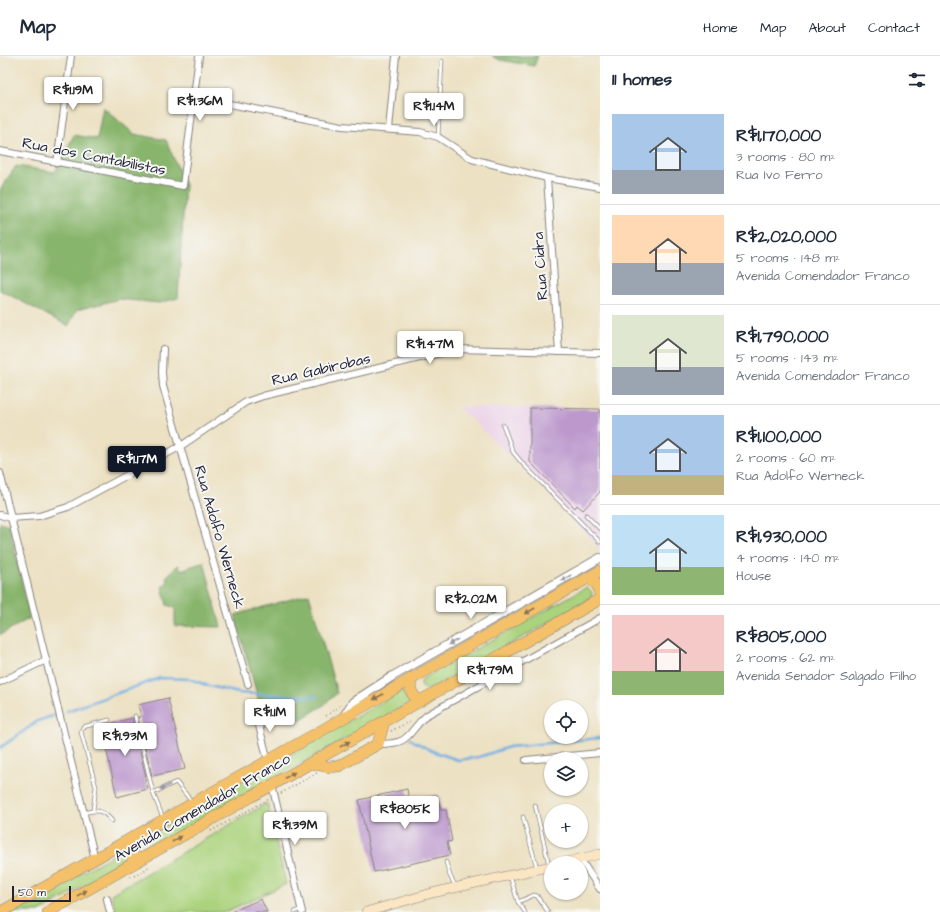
<!DOCTYPE html>
<meta charset="utf-8">
<style>
:root{--surface:#fff;--page:#f2f2f3;--text:#1f2937;--muted:#747a83;--line:#e0e1e3;--accent:#111827}
body{margin:0;font-family:"Architects Daughter",sans-serif;background:var(--page);color:var(--text);height:100vh;display:flex;flex-direction:column;font-size:15px;white-space:nowrap}
*{box-sizing:border-box;margin:0}
p{font-size:13px;color:var(--muted)}
.icon{flex:none;width:22px;height:22px;fill:none;stroke:currentColor;stroke-width:2;stroke-linecap:round;stroke-linejoin:round}
.map{position:relative;flex:1;overflow:hidden}
.side{display:flex;flex-direction:column;background:var(--surface);width:340px}
.side>*{flex:none}
.fabs{position:absolute;left:544px;top:644px;display:grid;gap:8px}
.fabs a{display:grid;place-items:center;width:44px;height:44px;border-radius:50%;background:var(--surface);box-shadow:0 1px 3px #0004;font-size:20px}
.scale{position:absolute;left:12px;bottom:10px;width:59px;box-sizing:border-box;padding-left:4px;border:2px solid #22223b;border-top:0;font-size:11px;line-height:14px;white-space:nowrap;color:#22223b;-webkit-text-stroke:3px #f6f6f2;paint-order:stroke}
.price{position:absolute;translate:-50% -34px;padding:0 9px;border-radius:4px;background:#fff;color:#222;font-size:13px;line-height:26px;filter:drop-shadow(0 1px 2px #0008)}
.price::after{content:'';position:absolute;left:50%;top:24px;width:12px;height:9px;margin-left:-6px;background:inherit;clip-path:polygon(0 0,100% 0,50% 100%)}
.price.active{background:var(--accent);color:#fff}
ul{padding:0;list-style:none}
li{display:flex;align-items:center;gap:12px;height:100px;padding:0 12px}
li+li{border-top:1px solid var(--line)}
li span{display:grid;place-items:center;flex:none;width:112px;height:80px;border-radius:0px;color:#555}
li>.icon{margin-inline-start:auto}
span .icon{width:48px;height:48px;fill:#fffc;stroke-width:1}
li b{font-size:17px}
h2{display:flex;justify-content:space-between;align-items:center;height:48px;padding:0 12px;font-size:17px}
header{display:flex;align-items:center;gap:24px;box-sizing:border-box;height:56px;padding:0 20px;background:var(--surface);border-bottom:1px solid var(--line)}
header strong{font-size:19px}
nav{display:flex;gap:22px;margin-inline-start:auto;font-size:14px}
main{display:flex;flex:1;min-height:0}
.map>svg:first-child{display:block}
</style>
<header>
<strong>Map</strong>
<nav><a>Home</a><a>Map</a><a>About</a><a>Contact</a></nav>
</header>
<main>
<div class="map">
<svg width="600" height="856" viewBox="0 0 600 856">
<rect width="100%" height="100%" fill="#f6f6f2"/>
<filter id="ink" filterUnits="userSpaceOnUse"><feTurbulence type="fractalNoise" baseFrequency=".025" numOctaves="2"/><feDisplacementMap in="SourceGraphic" scale="8" xChannelSelector="R" yChannelSelector="G"/><feConvolveMatrix kernelMatrix="1 2 1 2 8 2 1 2 1" color-interpolation-filters="sRGB"/></filter>
<filter id="wash" filterUnits="userSpaceOnUse"><feTurbulence type="fractalNoise" baseFrequency=".012" numOctaves="4" result="noise"/><feDisplacementMap in="SourceGraphic" scale="16" xChannelSelector="R" yChannelSelector="G"/><feGaussianBlur stdDeviation="0.9" result="paint"/><feColorMatrix in="noise" values="0 0 0 0 0 0 0 0 0 0 0 0 0 0 0 0 0 1.4 0 .05"/><feComposite in="paint" operator="in"/></filter>
<g filter="url(#wash)">
<rect width="100%" height="100%" fill="#ece1c3"/>
<polygon fill="#ecd1e9" points="457,351 600,353 600,493 598,494 598,491 557,446 477,368"/>
<g fill="#abd37d" stroke="#667a5c">
<polygon points="587,531 592,536 591,543 428,634 422,631 421,627 422,623"/>
<polygon points="405,633 404,638 405,642 412,645 145,796 138,792 139,785"/>
<polygon points="267,747 286,828 225,856 116,856 111,838"/>
<path d="M122 794C121 800 123 803 128 806L39 856H10Z"/>
</g>
<g fill="#88b56c" stroke="#556c54">
<polygon points="492,0 538,0 534,10 500,4"/>
<polygon points="103,51 134,78 166,84 185,129 178,242 159,247 119,243 77,254 68,270 0,234 0,134 16,110 55,116 74,79 97,83"/>
<polygon points="0,466 9,469 30,562 0,579"/>
<polygon points="204,506 221,571 175,570 175,552 167,549 162,531 168,525 166,521 178,509 181,514"/>
<polygon points="309,538 337,637 324,649 295,667 292,654 259,646 235,559"/>
</g>
<g fill="none" stroke-linecap="round" stroke-linejoin="round">
<g stroke="#71aee3" stroke-width="2.5">
<polyline points="67,655 160,622 190,623 209,630 239,637 317,641"/>
<polyline points="410,683 432,695 458,704 479,701 509,691 600,682"/>
<polyline points="0,692 38,665 55,659"/>
</g>
</g>
<g id="blocks">
<g fill="#bc98cd">
<polygon points="530,352 600,353 600,436 583,454 577,449 575,452 530,406"/>
<polygon points="168,642 185,713 152,720 138,661 141,660 138,649"/>
<polygon points="132,662 146,721 145,722 148,733 117,741 101,670"/>
<polygon points="407,733 409,745 437,739 441,754 446,754 452,785 447,786 450,799 374,816 359,744"/>
<polygon points="261,843 267,856 231,856"/>
</g>
</g>
</g>
<g filter="url(#ink)">
<use href="#blocks" fill-opacity="0" stroke="#87827f" stroke-width="1"/>
<g fill="none" stroke-linecap="round" stroke-linejoin="round">
<defs>
<g id="service">
<polyline points="438,81 442,5"/>
<polyline points="503,369 513,396 522,407 600,486"/>
<polyline points="586,459 600,473"/>
<polyline points="135,660 153,737"/>
<polyline points="535,749 549,809"/>
<polyline points="93,754 96,731 81,676 83,671 109,664"/>
<path d="M83 757C97 753 103 754 112 765"/>
<polyline points="523,761 537,812"/>
<polyline points="163,762 153,737 176,726 192,746"/>
<polyline points="446,806 450,820 456,831"/>
<polyline points="510,820 518,846 525,856"/>
<polyline points="518,846 534,839 537,840 548,856"/>
<polyline points="295,856 301,853"/>
</g>
<g id="minor">
<polyline points="194,41 342,70 420,76 438,81 472,103 547,122 600,131"/>
<polyline points="389,73 396,0"/>
<polyline points="0,95 183,130 199,0"/>
<polyline points="57,107 71,0"/>
<polyline points="547,122 559,296"/>
<polyline points="163,293 162,316 163,330 248,628"/>
<polyline points="0,417 95,803"/>
<polyline points="0,459 11,462 39,460 68,451 181,390 246,346 263,340 457,293 600,297"/>
<polyline points="0,626 46,604"/>
<polyline points="255,654 268,705"/>
<path d="M378 688C413 688 405 678 427 659L600 562"/>
<polyline points="526,704 600,697"/>
<polyline points="272,729 302,856"/>
<polyline points="580,803 600,833"/>
<polyline points="107,843 110,856"/>
</g>
<polyline id="tertiary" points="344,660 353,646 393,620 600,502"/>
<g id="secondary">
<polyline points="562,807 600,798"/>
<polyline points="366,856 432,837 551,810"/>
</g>
<g id="trunk">
<path d="M588 522C596 526 599 530 600 539"/>
<path d="M412 622C409 632 410 636 417 643H423"/>
<polyline points="311,707 328,711 339,710 378,688 384,666"/>
<path d="M134 783 129 790V798C133 803 136 803 143 802"/>
<path d="M1 856C201 744 401 629 600 515"/>
<polyline points="48,856 600,543"/>
</g>
</defs>
<use href="#service" stroke="#87827f" stroke-width="4.5"/>
<use href="#minor" stroke="#87827f" stroke-width="8"/>
<use href="#tertiary" stroke="#87827f" stroke-width="10"/>
<use href="#secondary" stroke="#87827f" stroke-width="10"/>
<use href="#trunk" stroke="#87827f" stroke-width="12"/>
<g stroke="#87827f" stroke-width="1.5" stroke-dasharray="1 3" stroke-linecap="butt">
<polyline points="326,660 341,649"/>
<polyline points="391,675 411,665"/>
<polyline points="281,737 317,717"/>
<polyline points="211,775 269,743"/>
<path d="M130 821C138 819 145 815 150 809"/>
</g>
<use href="#service" stroke="#fff" stroke-width="3"/>
<use href="#minor" stroke="#fff" stroke-width="6"/>
<use href="#tertiary" stroke="#fff" stroke-width="8"/>
<use href="#secondary" stroke="#fbe6c4" stroke-width="9"/>
<use href="#trunk" stroke="#f4c16b" stroke-width="11"/>
</g>
<defs><path id="oneway-solid" d="M-6-.8H1V-3.2L6.5 0L1 3.2V.8H-6Z"/></defs>
<g fill="#9c9ca7">
<use href="#oneway-solid" transform="translate(566 522) rotate(150)"/>
<use href="#oneway-solid" transform="translate(453 586) rotate(151)"/>
<use href="#oneway-solid" transform="translate(165 731) rotate(156)"/>
</g>
<g fill="#8b7253">
<use href="#oneway-solid" transform="translate(530 555) rotate(150)"/>
<use href="#oneway-solid" transform="translate(378 641) rotate(150)"/>
<use href="#oneway-solid" transform="translate(345 688) rotate(-30)"/>
<use href="#oneway-solid" transform="translate(290 719) rotate(-30)"/>
<use href="#oneway-solid" transform="translate(177 783) rotate(-30)"/>
<use href="#oneway-solid" transform="translate(82 837) rotate(-30)"/>
</g>
</g>
<g text-anchor="middle" stroke-width="4" stroke-linejoin="round" paint-order="stroke">
<g font-size="15" fill="#22223b" stroke="#f6f6f2">
<text transform="translate(94 100) rotate(11)" y="5">Rua dos Contabilistas</text>
<text transform="translate(540 210) rotate(-94)" y="5">Rua Cidra</text>
<text transform="translate(321 313) rotate(-13)" y="5">Rua Gabirobas</text>
<text transform="translate(220 481) rotate(74)" y="5">Rua Adolfo Werneck</text>
<text transform="translate(202 751) rotate(-30)" y="5">Avenida Comendador Franco</text>
</g>
</g>
</svg>
<div class="fabs">
<a><svg class="icon" aria-label="locate" viewBox="0 0 24 24"><circle cx="12" cy="12" r="6"/><path d="M12 2v4M12 18v4M2 12h4M18 12h4"/></svg></a>
<a><svg class="icon" aria-label="layers" viewBox="0 0 24 24"><path d="M12 4l9 5-9 5-9-5zM3 14l9 5 9-5"/></svg></a>
<a>+</a>
<a>−</a>
</div>
<div class="scale">50 m</div>
<b class="price" style="left:73px;top:55px">R$1.19M</b>
<b class="price" style="left:200px;top:66px">R$1.36M</b>
<b class="price" style="left:434px;top:71px">R$1.14M</b>
<b class="price" style="left:430px;top:309px">R$1.47M</b>
<b class="price active" style="left:137px;top:424px">R$1.17M</b>
<b class="price" style="left:471px;top:564px">R$2.02M</b>
<b class="price" style="left:490px;top:635px">R$1.79M</b>
<b class="price" style="left:270px;top:677px">R$1.1M</b>
<b class="price" style="left:125px;top:701px">R$1.93M</b>
<b class="price" style="left:405px;top:774px">R$805K</b>
<b class="price" style="left:295px;top:790px">R$1.39M</b>
</div>
<section class="side">
<h2>11 homes<svg class="icon" aria-label="filters" viewBox="0 0 24 24"><path d="M4 7h16M4 17h16"/><circle cx="9" cy="7" r="2"/><circle cx="15" cy="17" r="2"/></svg></h2>
<ul>
<li><span style="background:linear-gradient(#a9c7e8 70%,#9aa5b1 0)"><svg class="icon" aria-label="home" viewBox="0 0 24 24"><path d="M3 11l9-7 9 7M6 9v11h12V9"/></svg></span><div><b>R$1,170,000</b><p>3 rooms · 80 m²</p><p>Rua Ivo Ferro</p></div></li>
<li><span style="background:linear-gradient(#ffd9b3 60%,#9aa5b1 0)"><svg class="icon" aria-label="home" viewBox="0 0 24 24"><path d="M3 11l9-7 9 7M6 9v11h12V9"/></svg></span><div><b>R$2,020,000</b><p>5 rooms · 148 m²</p><p>Avenida Comendador Franco</p></div></li>
<li><span style="background:linear-gradient(#dfe7d0 65%,#9aa5b1 0)"><svg class="icon" aria-label="home" viewBox="0 0 24 24"><path d="M3 11l9-7 9 7M6 9v11h12V9"/></svg></span><div><b>R$1,790,000</b><p>5 rooms · 143 m²</p><p>Avenida Comendador Franco</p></div></li>
<li><span style="background:linear-gradient(#a9c7e8 75%,#c2b280 0)"><svg class="icon" aria-label="home" viewBox="0 0 24 24"><path d="M3 11l9-7 9 7M6 9v11h12V9"/></svg></span><div><b>R$1,100,000</b><p>2 rooms · 60 m²</p><p>Rua Adolfo Werneck</p></div></li>
<li><span style="background:linear-gradient(#bfe0f5 65%,#8fb573 0)"><svg class="icon" aria-label="home" viewBox="0 0 24 24"><path d="M3 11l9-7 9 7M6 9v11h12V9"/></svg></span><div><b>R$1,930,000</b><p>4 rooms · 140 m²</p><p>House</p></div></li>
<li><span style="background:linear-gradient(#f6c9c9 70%,#8fb573 0)"><svg class="icon" aria-label="home" viewBox="0 0 24 24"><path d="M3 11l9-7 9 7M6 9v11h12V9"/></svg></span><div><b>R$805,000</b><p>2 rooms · 62 m²</p><p>Avenida Senador Salgado Filho</p></div></li>
</ul>
</section>
</main>
